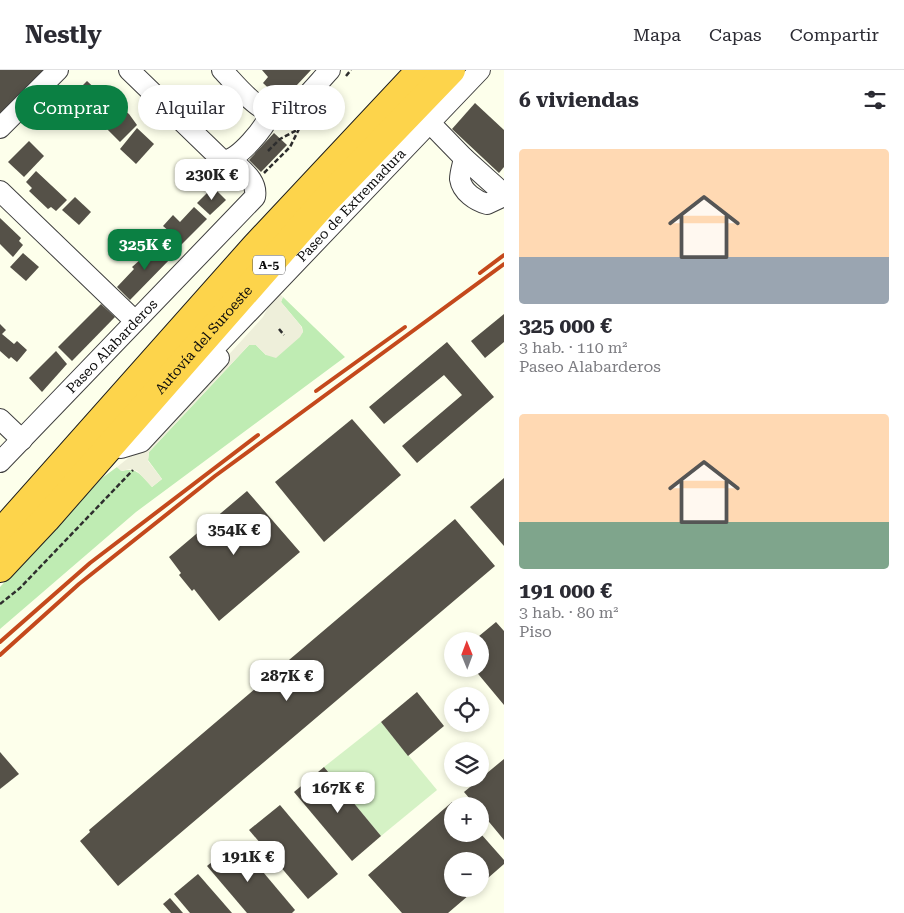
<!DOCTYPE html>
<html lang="es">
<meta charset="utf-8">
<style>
:root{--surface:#fff;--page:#f7f7f7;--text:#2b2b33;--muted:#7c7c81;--line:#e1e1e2;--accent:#0b8043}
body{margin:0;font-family:"Roboto Serif",serif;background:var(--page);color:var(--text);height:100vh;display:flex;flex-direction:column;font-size:19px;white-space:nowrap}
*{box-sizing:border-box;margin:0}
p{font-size:16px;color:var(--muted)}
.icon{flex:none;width:28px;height:28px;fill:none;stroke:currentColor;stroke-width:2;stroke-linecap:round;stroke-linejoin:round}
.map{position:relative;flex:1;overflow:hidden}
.side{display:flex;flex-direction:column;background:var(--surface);width:400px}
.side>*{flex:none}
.top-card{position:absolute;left:15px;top:15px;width:414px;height:45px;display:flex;gap:10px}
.needle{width:32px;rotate:359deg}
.buttons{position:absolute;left:444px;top:562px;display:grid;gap:10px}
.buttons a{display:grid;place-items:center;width:45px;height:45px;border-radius:50%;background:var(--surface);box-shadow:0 2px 8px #0003;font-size:25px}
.price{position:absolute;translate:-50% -42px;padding:0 11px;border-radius:10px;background:#fff;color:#222;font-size:16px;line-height:32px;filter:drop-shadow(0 1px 2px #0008)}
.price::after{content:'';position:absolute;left:50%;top:30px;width:15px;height:11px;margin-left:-8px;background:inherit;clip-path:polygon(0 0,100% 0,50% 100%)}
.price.selected{background:var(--accent);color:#fff}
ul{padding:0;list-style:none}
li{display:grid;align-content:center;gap:10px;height:265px;padding:0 15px}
li span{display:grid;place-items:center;height:155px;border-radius:5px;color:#555}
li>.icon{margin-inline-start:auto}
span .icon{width:90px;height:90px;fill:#fffc;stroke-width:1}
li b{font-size:21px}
h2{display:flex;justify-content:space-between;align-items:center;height:60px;padding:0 15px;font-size:21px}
.pill{padding:0 18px;border-radius:22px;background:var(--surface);box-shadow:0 2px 8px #0003;font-size:18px;line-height:45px}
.pill.selected{background:var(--accent);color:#fff}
header{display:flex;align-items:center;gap:30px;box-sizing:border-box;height:70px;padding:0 25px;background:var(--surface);border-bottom:1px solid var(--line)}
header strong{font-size:24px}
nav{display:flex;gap:28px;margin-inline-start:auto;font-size:18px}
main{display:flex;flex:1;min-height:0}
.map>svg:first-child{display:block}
</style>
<header>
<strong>Nestly</strong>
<nav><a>Mapa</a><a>Capas</a><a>Compartir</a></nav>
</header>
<main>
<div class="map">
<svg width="504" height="843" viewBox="0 0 504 843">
<rect width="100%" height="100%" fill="#fdffeb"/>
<path fill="#bfecb3" d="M283 227 345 287 136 442 0 559V517L102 408 117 397 122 401C137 397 142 406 152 417L162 409 148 390 149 382 249 275H256L266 285 303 262 302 257 281 232Z"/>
<polygon fill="#d5f2c5" points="381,652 437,720 381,766 324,697"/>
<polygon fill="#eeefda" points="280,224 283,227 281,232 301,256 303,262 300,267 276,288 266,285 256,275 249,275 149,382 148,391 162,409 152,417 137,401 130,399 121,401 117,397 151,370 263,247 273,228"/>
<g fill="#555148">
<polygon points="0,0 44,0 0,46"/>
<polygon points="262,0 311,0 282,31 263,13 268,7"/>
<polygon points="87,11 102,25 90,38 74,24"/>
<polygon points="106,26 129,44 137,55 120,72 106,58 111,52 95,37"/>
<polygon points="475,33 504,60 504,97 499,103 452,59"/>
<polygon points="137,58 154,74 136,94 120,79"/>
<polygon points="274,63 287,75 261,102 249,90"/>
<polygon points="29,71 44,86 24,107 8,92"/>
<polygon points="36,101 67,130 56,141 51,137 48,139 29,121 32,118 26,112"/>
<polygon points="213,117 226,130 210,145 197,133"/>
<polygon points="75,127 91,142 79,155 62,140"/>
<polygon points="194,137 207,149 177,179 165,168 170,162 163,156 173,145 180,152"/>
<polygon points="0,148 21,168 19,171 23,175 13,187 0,174"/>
<polygon points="159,173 173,186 130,230 117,217 134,199 132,197"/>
<polygon points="23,183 39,197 26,211 10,197"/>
<polygon points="101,234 115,247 72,291 58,277"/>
<polygon points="504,244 504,272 485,288 471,271"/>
<polygon points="0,254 6,260 2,264 14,274 17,271 27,280 17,292 11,287 9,289 0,281"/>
<polygon points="447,272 494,327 417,393 402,376 462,325 444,305 384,354 369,337"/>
<polygon points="56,281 67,294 42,322 29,308"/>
<polygon points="352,349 401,405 324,472 275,412"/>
<polygon points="504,408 504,476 470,437"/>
<polygon points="247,421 300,482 219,551 194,519 192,521 179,505 181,503 169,487"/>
<polygon points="455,449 495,496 118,816 80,771 90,762 89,760"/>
<polygon points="496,552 504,561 504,635 474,599 480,599 480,571 473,571"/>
<polygon points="417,622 444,656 408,686 381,652"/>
<polygon points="0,682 19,704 0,719"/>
<polygon points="504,689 504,770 480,741 480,736 476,736 464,722"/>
<polygon points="324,697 381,766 352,791 294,722"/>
<polygon points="452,732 456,736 452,736 452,764 481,764 504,790 504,794 480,815 480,791 452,791 452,819 476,819 448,843 402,843 368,805"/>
<polygon points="280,735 338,804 308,829 249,760"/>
<polygon points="237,771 295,840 292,843 247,843 207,796"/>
<polygon points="198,804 232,843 190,843 174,824"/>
<polygon points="170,828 183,843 171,843 163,834"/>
</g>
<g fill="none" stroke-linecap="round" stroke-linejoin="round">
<defs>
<g id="minor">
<path d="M129 0 223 91C240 89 264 58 271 43"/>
<path d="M222 0C237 15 269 59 293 39 306 28 318 13 330 0"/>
<polyline points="429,52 464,88 504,124"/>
<polyline points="0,58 58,0"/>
<path d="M464 88C463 94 460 103 460 109 462 122 476 131 487 134L504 126"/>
<polyline points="0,121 135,251"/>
<path id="s1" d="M199 294 480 0"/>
<polyline points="0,349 22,370"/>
<polyline points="121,378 141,372 219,288"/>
<path id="s2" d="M0 392 255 127C258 111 243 101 232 90"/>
</g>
<g id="highway">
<polyline points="0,464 256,176 421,0"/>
<path id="s3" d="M0 498 46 449 325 131 451 0"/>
</g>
</defs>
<use href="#minor" stroke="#3f3f3f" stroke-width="22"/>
<use href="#highway" stroke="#1d1d1d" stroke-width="30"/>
<g stroke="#2e2e2e" stroke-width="2.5" stroke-dasharray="5 2.5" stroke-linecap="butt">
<polyline points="346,6 351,0"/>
<polyline points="268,81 280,69 297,60"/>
<polyline points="264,103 290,77 299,59 305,51"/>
<polyline points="279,259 284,265"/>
<polyline points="0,534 20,518 133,400"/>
</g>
<use href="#minor" stroke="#fff" stroke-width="20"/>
<use href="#highway" stroke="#fdd44b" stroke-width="28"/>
<g stroke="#c4491c" stroke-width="4">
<polyline points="480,203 504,185"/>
<polyline points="316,321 405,257"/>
<polyline points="0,572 90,493 258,365"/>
<polyline points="0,585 79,514 215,406 504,194"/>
</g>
</g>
<g text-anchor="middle" stroke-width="5" stroke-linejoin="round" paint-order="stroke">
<rect fill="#fff" stroke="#555" stroke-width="1" x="253" y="185.5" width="32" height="19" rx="4"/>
<g font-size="12" font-weight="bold" fill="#0c0c0c">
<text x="269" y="199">A-5</text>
</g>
<g font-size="14" fill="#0c0c0c" stroke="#fff">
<text dy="5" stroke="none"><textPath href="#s1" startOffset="220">Paseo de Extremadura</textPath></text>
<text dy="5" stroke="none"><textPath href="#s3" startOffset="306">Autovía del Suroeste</textPath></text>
<text dy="5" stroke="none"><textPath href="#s2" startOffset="161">Paseo Alabarderos</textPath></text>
</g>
</g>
</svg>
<div class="buttons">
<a><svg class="needle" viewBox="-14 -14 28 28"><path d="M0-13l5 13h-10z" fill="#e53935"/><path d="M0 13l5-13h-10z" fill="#7c7c81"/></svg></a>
<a><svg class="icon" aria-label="locate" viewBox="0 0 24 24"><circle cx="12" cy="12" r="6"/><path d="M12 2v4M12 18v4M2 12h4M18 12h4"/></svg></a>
<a><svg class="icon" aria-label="layers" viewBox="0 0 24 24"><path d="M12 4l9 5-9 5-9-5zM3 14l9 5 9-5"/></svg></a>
<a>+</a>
<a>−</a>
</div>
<b class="price" style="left:212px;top:131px">230K €</b>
<b class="price selected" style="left:145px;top:201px">325K €</b>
<b class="price" style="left:234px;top:486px">354K €</b>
<b class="price" style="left:287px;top:632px">287K €</b>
<b class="price" style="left:338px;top:744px">167K €</b>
<b class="price" style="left:248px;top:813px">191K €</b>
<div class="top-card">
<a class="pill selected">Comprar</a>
<a class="pill">Alquilar</a>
<a class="pill">Filtros</a>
</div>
</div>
<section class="side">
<h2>6 viviendas<svg class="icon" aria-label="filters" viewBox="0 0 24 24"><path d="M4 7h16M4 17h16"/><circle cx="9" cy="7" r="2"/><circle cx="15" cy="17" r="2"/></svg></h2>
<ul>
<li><span style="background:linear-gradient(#ffd9b3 70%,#9aa5b1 0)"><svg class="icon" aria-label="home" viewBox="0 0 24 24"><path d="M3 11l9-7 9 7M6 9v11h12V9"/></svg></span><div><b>325 000 €</b><p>3 hab. · 110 m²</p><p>Paseo Alabarderos</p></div></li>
<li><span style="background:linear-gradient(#ffd9b3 70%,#7fa58c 0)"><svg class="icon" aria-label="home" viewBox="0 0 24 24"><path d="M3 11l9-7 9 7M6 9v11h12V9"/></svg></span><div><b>191 000 €</b><p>3 hab. · 80 m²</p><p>Piso</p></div></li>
</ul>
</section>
</main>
